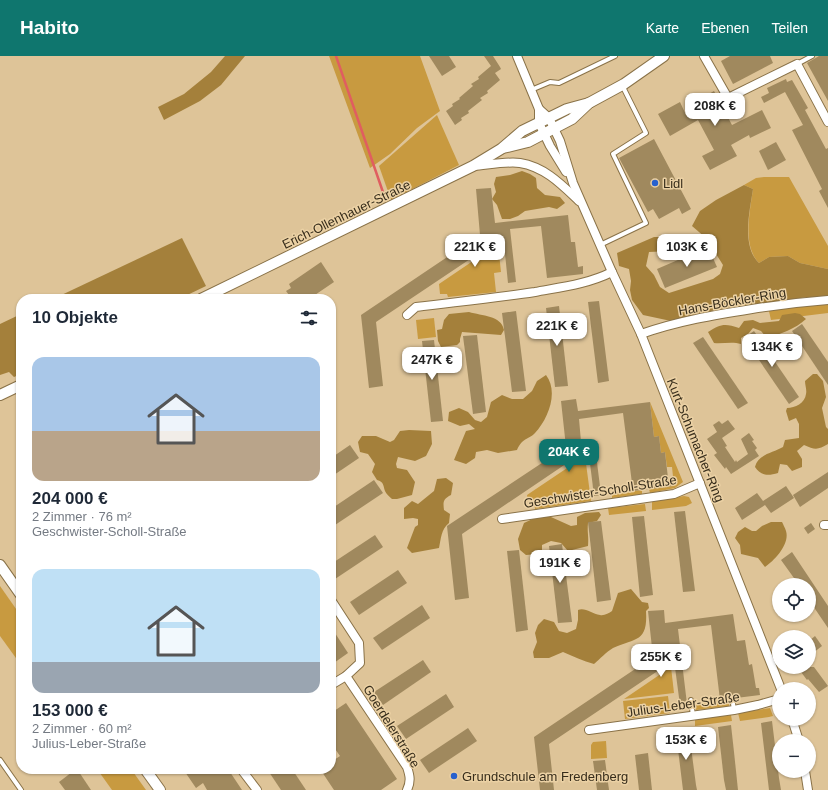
<!DOCTYPE html>
<html lang="de">
<meta charset="utf-8">
<style>
:root{--surface:#fff;--page:#f6f6f7;--text:#1f2937;--muted:#747a83;--accent:#0f766e}
body{margin:0;font-family:Arial,sans-serif;background:var(--page);color:var(--text);height:100vh;display:flex;flex-direction:column;font-size:15px;white-space:nowrap}
*{box-sizing:border-box;margin:0}
p{font-size:13px;color:var(--muted)}
.icon{flex:none;width:22px;height:22px;fill:none;stroke:currentColor;stroke-width:2;stroke-linecap:round;stroke-linejoin:round}
.map{position:relative;flex:1;overflow:hidden}
.panel{position:absolute;left:16px;top:238px;width:320px;height:480px;display:flex;flex-direction:column;background:var(--surface);border-radius:16px;box-shadow:0 1px 3px #0004}
.panel>*{flex:none}
.buttons{position:absolute;left:772px;top:522px;display:grid;gap:8px}
.buttons a{display:grid;place-items:center;width:44px;height:44px;border-radius:50%;background:var(--surface);box-shadow:0 1px 3px #0004;font-size:20px}
.price{position:absolute;translate:-50% -34px;padding:0 9px;border-radius:8px;background:#fff;color:#222;font-size:13px;line-height:26px;filter:drop-shadow(0 1px 2px #0008)}
.price::after{content:'';position:absolute;left:50%;top:24px;width:12px;height:9px;margin-left:-6px;background:inherit;clip-path:polygon(0 0,100% 0,50% 100%)}
.price.selected{background:var(--accent);color:#fff}
ul{padding:0;list-style:none}
li{display:grid;align-content:center;gap:8px;height:212px;padding:0 16px}
li span{display:grid;place-items:center;height:124px;border-radius:12px;color:#555}
li>.icon{margin-inline-start:auto}
span .icon{width:72px;height:72px;fill:#fffc;stroke-width:1}
li b{font-size:17px}
h2{display:flex;justify-content:space-between;align-items:center;height:48px;padding:0 16px;font-size:17px}
header{display:flex;align-items:center;gap:24px;box-sizing:border-box;height:56px;padding:0 20px;background:var(--accent);color:#fff}
header strong{font-size:19px}
nav{display:flex;gap:22px;margin-inline-start:auto;font-size:14px}
.map>svg:first-child{display:block}
</style>
<header>
<strong>Habito</strong>
<nav><a>Karte</a><a>Ebenen</a><a>Teilen</a></nav>
</header>
<div class="map">
<svg width="828" height="734" viewBox="0 0 828 734">
<rect width="100%" height="100%" fill="#dec498"/>
<g fill="#c89a40">
<polygon points="329,0 420,0 440,55 417,72 390,98 370,112"/>
<polygon points="437,59 459,109 391,144 379,110"/>
<path d="M764 121H789L828 190V213L800 207 788 200 769 201 759 207C742 190 750 155 753 133L744 129 756 122Z"/>
<polygon points="498,188 501,216 494,217 496,236 448,241 447,238 440,238 439,228"/>
<polygon points="828,244 828,257 771,264 768,251"/>
<polygon points="434,262 436,281 418,283 416,264"/>
<polygon points="650,346 683,426 675,432 650,437 649,433 674,430 672,411 667,411 665,396 661,397 659,380 654,381"/>
<polygon points="585,400 591,445 535,453 534,444 528,444 527,439"/>
<polygon points="642,434 642,438 612,442 612,438"/>
<polygon points="684,440 689,441 692,447 686,450 652,454 652,446"/>
<polygon points="645,448 646,455 609,459 608,452"/>
<polygon points="0,530 21,560 21,609 0,580"/>
<polygon points="671,611 674,637 624,643"/>
<polygon points="668,640 670,657 625,663 623,645"/>
<polygon points="728,643 729,650 696,654 695,647"/>
<polygon points="770,652 773,660 769,661 740,665 738,657"/>
<polygon points="731,659 732,665 695,670 695,663"/>
<polygon points="606,685 607,702 591,703 591,689 593,686"/>
<polygon points="97,713 131,713 146,734 112,734"/>
</g>
<g fill="#a4803b">
<polygon points="225,0 245,0 221,29 200,45 164,64 158,51 184,38 211,16"/>
<polygon points="522,115 530,118 536,122 537,132 545,139 560,141 565,147 557,153 549,151 525,155 518,160 510,163 502,163 497,149 492,143 496,136 494,128 496,121 510,119"/>
<path d="M744 129 753 133C750 154 741 190 759 207L769 201 788 200 800 207 828 213V241H807L755 249H736L711 255 701 261 689 260 671 265 643 259 632 244 630 234 631 225 629 213 619 210 617 197 654 181H660L671 187 672 195 649 196 646 210 654 219 660 231 669 237 713 223 720 218 723 209 706 182 692 170 700 155 716 144Z"/>
<polygon points="182,182 206,230 179,243 53,243"/>
<path d="M469 256C482 260 501 259 504 274L501 279 462 276 460 283V286L457 289 441 291 438 285 437 274 442 273 444 264 449 258Z"/>
<path d="M795 257 800 258 806 263C795 273 781 278 767 282L761 275 753 272 748 278 741 282V288C732 285 723 288 714 287L708 276C720 268 725 267 739 272L744 265 753 264 760 267 779 265 782 259Z"/>
<polygon points="21,258 21,318 14,321 9,316 0,319 0,268"/>
<path d="M813 318H817L823 325 826 341 822 352 826 371 828 373V388C818 394 815 394 804 389L797 395 802 403V411L792 415 787 409 780 408 778 417C768 420 761 420 755 411 758 398 773 397 783 391L785 384 799 382V368L796 362 789 365 786 355 787 352C795 352 805 347 806 338 807 334 805 329 805 325Z"/>
<path d="M546 319C559 336 548 363 535 377 532 381 526 382 522 386 520 388 518 391 517 394L498 397 487 394 476 396 475 402 466 408 454 404 466 375 475 373 469 368 460 370 448 365 449 356 459 352 468 356 475 364 481 366 487 361 491 346 502 339 512 343H523L532 335 537 325Z"/>
<path d="M409 374 431 375 432 388 426 400 415 405 398 401 396 408 397 412 407 414 415 426 412 439 397 443H392C389 440 386 438 385 435 383 429 384 426 377 424L372 416 375 408 368 398 360 396 358 386 362 380H376L390 386 394 384 400 375Z"/>
<path d="M446 422 453 427 451 439C443 443 443 446 444 454L450 458 449 467C441 473 441 483 439 492L412 497 407 492 415 471 418 469V463L413 462 404 463V452L412 445 418 448 434 435 437 423Z"/>
<path d="M599 456 601 459 597 465 588 467C587 476 589 481 588 490L568 495 561 487 551 485 542 489V495L538 498 526 499 520 494 518 483 524 467 541 459 551 461 571 470 577 469V461L585 457Z"/>
<path d="M771 466H782C783 468 785 472 786 475 790 488 775 504 765 511L758 502 741 498 740 489 735 482 738 476 745 471 752 475H756L762 470Z"/>
<path d="M631 533 642 546 648 547 649 552 646 555C648 586 636 582 613 592 606 596 600 603 594 608 583 605 573 600 563 596L549 602H534L533 596 537 586 535 577 538 569 544 563 554 566 559 575 567 577 576 573 578 564V554C585 551 592 558 600 559 604 560 609 557 612 555L618 537Z"/>
</g>
<g fill="none" stroke-linecap="round" stroke-linejoin="round">
<polyline stroke="#e05e60" stroke-width="2.5" points="336,0 385,142"/>
</g>
<g fill="#a0895e">
<polygon points="429,0 449,0 456,11 442,20"/>
<polygon points="484,0 493,0 500,11 501,13 495,17 500,24 487,35 488,37 480,42 482,44 468,55 469,57 461,62 462,64 455,69 446,55 453,50 452,48 460,43 459,42 473,30 471,28 479,23 478,21 491,10"/>
<polygon points="730,0 770,0 773,7 733,28 721,5"/>
<polygon points="819,0 828,0 828,45 807,7"/>
<polygon points="786,23 787,26 792,24 808,52 805,54 826,93 828,92 828,152 819,135 822,133 792,74 803,69 785,36 764,47 761,41 769,37 767,32"/>
<polygon points="714,35 732,69 762,54 771,72 750,82 749,79 731,89 737,100 710,114 702,100 714,94 698,64 670,80 658,58 680,46 686,59 706,48 702,42"/>
<polygon points="654,83 691,153 682,158 679,152 659,163 653,153 648,156 619,102"/>
<polygon points="776,86 786,104 768,114 759,95"/>
<polygon points="491,132 495,167 568,159 571,186 575,186 578,211 583,210 583,218 547,222 541,170 510,173 516,226 508,227 504,188 497,185 376,266 383,330 369,332 361,259 480,179 476,133"/>
<polygon points="708,191 717,211 665,232 657,213"/>
<polygon points="321,206 334,226 309,243 292,243 286,235 291,232 289,228"/>
<polygon points="599,245 609,325 598,327 588,246"/>
<polygon points="559,250 568,330 555,331 546,252"/>
<polygon points="516,255 526,335 512,336 502,257"/>
<polygon points="802,268 828,306 828,329 792,275"/>
<polygon points="754,275 799,341 789,348 744,282"/>
<polygon points="477,279 486,356 473,358 463,280"/>
<polygon points="703,281 748,347 738,353 693,287"/>
<polygon points="434,284 443,365 431,366 422,285"/>
<polygon points="576,343 578,355 650,346 654,381 659,380 661,397 665,396 668,422 673,422 674,430 633,435 623,357 579,363 582,397 462,478 469,542 455,544 447,470 566,391 561,345"/>
<polygon points="728,364 735,373 722,382 727,390 725,391 735,406 736,404 737,406 748,398 741,383 749,377 754,384 752,385 757,392 755,394 759,400 731,418 726,411 725,413 714,399 717,397 707,383 717,376 713,369 719,365 722,368"/>
<polygon points="350,389 359,402 331,421 331,402"/>
<polygon points="596,398 601,439 594,440 589,399"/>
<polygon points="828,416 828,432 800,451 793,439"/>
<polygon points="374,424 383,437 335,469 331,464 331,453"/>
<polygon points="786,430 794,442 771,457 765,449 742,464 735,452 757,437 763,445"/>
<polygon points="685,455 695,535 683,536 674,456"/>
<polygon points="644,460 653,539 640,541 632,461"/>
<polygon points="601,465 611,544 597,546 588,466"/>
<polygon points="811,467 815,473 808,478 804,472"/>
<polygon points="375,479 383,491 335,523 331,517 331,508"/>
<polygon points="562,488 572,566 558,567 549,490"/>
<polygon points="519,494 528,574 516,576 507,495"/>
<polygon points="792,496 828,550 828,572 809,544 809,529 799,529 781,504"/>
<polygon points="398,514 407,527 359,559 350,546"/>
<polygon points="422,549 430,562 382,594 373,582"/>
<polygon points="664,554 665,567 733,558 737,585 745,584 749,609 752,608 756,632 759,632 760,639 736,642 734,639 732,638 729,639 729,643 720,644 711,569 678,573 687,648 680,649 674,604 549,688 554,734 540,734 534,681 653,601 648,555"/>
<polygon points="331,571 348,597 331,609"/>
<polygon points="815,580 822,590 809,600 809,585"/>
<polygon points="423,604 431,616 383,649 374,636"/>
<polygon points="802,611 814,611 828,630 819,636 808,623 807,624 801,616 804,614"/>
<polygon points="446,638 454,651 406,683 397,670"/>
<polygon points="346,647 397,723 381,734 334,734 320,713 331,713 331,706 340,700 331,687 331,657"/>
<polygon points="772,665 779,722 781,734 769,734 761,667"/>
<polygon points="731,669 734,696 738,734 726,734 724,724 718,671"/>
<polygon points="468,672 477,685 429,717 420,704"/>
<polygon points="689,676 696,729 697,734 683,734 676,677"/>
<polygon points="648,697 652,734 639,734 635,699"/>
<polygon points="605,704 609,734 597,734 593,705"/>
<polygon points="76,713 77,713 91,734 65,734 59,726"/>
<polygon points="183,713 218,713 220,716 224,713 228,713 242,734 207,734 203,727 196,732"/>
<polygon points="267,713 292,713 306,734 281,734"/>
</g>
<g fill="none" stroke-linecap="round" stroke-linejoin="round">
<defs>
<g id="service">
<polyline points="797,8 812,0"/>
<polyline points="531,34 550,26 559,27 615,0"/>
<polyline points="600,189 646,167 613,98 646,77 622,29"/>
<polyline points="732,641 734,654"/>
<polyline points="691,644 693,660"/>
<polyline points="0,704 21,734"/>
</g>
<g id="minor">
<polyline points="517,0 539,53 539,67 550,90 566,116"/>
<polyline points="704,0 728,42 797,8 828,66"/>
<polyline points="539,53 549,62 560,85 573,127 612,216 641,278 781,633"/>
<path d="M474 110C487 109 508 105 520 107 545 111 562 129 579 145"/>
<path d="M407 259 416 251C456 246 496 242 535 236 562 231 588 228 612 216"/>
<path d="M641 278C678 265 714 259 752 253 777 249 802 246 828 244"/>
<polyline points="502,463 674,438 700,427"/>
<polyline points="824,469 828,469"/>
<polyline points="331,544 359,587 360,607 346,620 331,629"/>
<path d="M346 620 407 711C410 720 411 725 407 734"/>
<polyline points="792,663 799,685"/>
<polyline points="589,674 734,654 758,649 779,643"/>
<polyline points="241,713 257,734"/>
<polyline points="805,715 808,734"/>
</g>
<g id="tertiary">
<polyline points="503,92 528,86 572,63 589,47 624,28 664,0"/>
<polyline points="201,243 473,110 501,93 522,75 567,53 589,47"/>
<polyline points="0,339 21,329"/>
<polyline points="0,509 21,539"/>
<polyline points="145,713 160,734"/>
</g>
</defs>
<use href="#service" stroke="#897248" stroke-width="6"/>
<use href="#minor" stroke="#897248" stroke-width="10"/>
<use href="#tertiary" stroke="#897248" stroke-width="12"/>
<use href="#service" stroke="#fff" stroke-width="4"/>
<use href="#minor" stroke="#fff" stroke-width="8"/>
<use href="#tertiary" stroke="#fff" stroke-width="10"/>
</g>
<g fill="#2861ce" stroke="#ebd1a4" stroke-width="1.5">
<circle cx="655" cy="127" r="4"/>
<circle cx="454" cy="720" r="4"/>
</g>
<g text-anchor="middle" stroke-width="3" stroke-linejoin="round" paint-order="stroke">
<g font-size="13" fill="#372d1b" stroke="#ebd1a4" text-anchor="start">
<text x="663" y="132">Lidl</text>
<text x="462" y="725">Grundschule am Fredenberg</text>
</g>
<g font-size="13" fill="#372d1b" stroke="#ebd1a4">
<text transform="translate(346 158) rotate(-26)" y="5">Erich-Ollenhauer-Straße</text>
<text transform="translate(732 245) rotate(-10)" y="5">Hans-Böckler-Ring</text>
<text transform="translate(696 384) rotate(68)" y="5">Kurt-Schumacher-Ring</text>
<text transform="translate(600 435) rotate(-9)" y="5">Geschwister-Scholl-Straße</text>
<text transform="translate(683 648) rotate(-8)" y="5">Julius-Leber-Straße</text>
<text transform="translate(392 670) rotate(58)" y="5">Goerdelerstraße</text>
</g>
</g>
</svg>
<div class="buttons">
<a><svg class="icon" aria-label="locate" viewBox="0 0 24 24"><circle cx="12" cy="12" r="6"/><path d="M12 2v4M12 18v4M2 12h4M18 12h4"/></svg></a>
<a><svg class="icon" aria-label="layers" viewBox="0 0 24 24"><path d="M12 4l9 5-9 5-9-5zM3 14l9 5 9-5"/></svg></a>
<a>+</a>
<a>−</a>
</div>
<b class="price" style="left:715px;top:71px">208K €</b>
<b class="price" style="left:475px;top:212px">221K €</b>
<b class="price" style="left:687px;top:212px">103K €</b>
<b class="price" style="left:557px;top:291px">221K €</b>
<b class="price" style="left:772px;top:312px">134K €</b>
<b class="price" style="left:432px;top:325px">247K €</b>
<b class="price selected" style="left:569px;top:417px">204K €</b>
<b class="price" style="left:560px;top:528px">191K €</b>
<b class="price" style="left:661px;top:622px">255K €</b>
<b class="price" style="left:686px;top:705px">153K €</b>
<section class="panel">
<h2>10 Objekte<svg class="icon" aria-label="filters" viewBox="0 0 24 24"><path d="M4 7h16M4 17h16"/><circle cx="9" cy="7" r="2"/><circle cx="15" cy="17" r="2"/></svg></h2>
<ul>
<li><span style="background:linear-gradient(#a9c7e8 60%,#b9a48a 0)"><svg class="icon" aria-label="home" viewBox="0 0 24 24"><path d="M3 11l9-7 9 7M6 9v11h12V9"/></svg></span><div><b>204 000 €</b><p>2 Zimmer · 76 m²</p><p>Geschwister-Scholl-Straße</p></div></li>
<li><span style="background:linear-gradient(#bfe0f5 75%,#9aa5b1 0)"><svg class="icon" aria-label="home" viewBox="0 0 24 24"><path d="M3 11l9-7 9 7M6 9v11h12V9"/></svg></span><div><b>153 000 €</b><p>2 Zimmer · 60 m²</p><p>Julius-Leber-Straße</p></div></li>
</ul>
</section>
</div>
